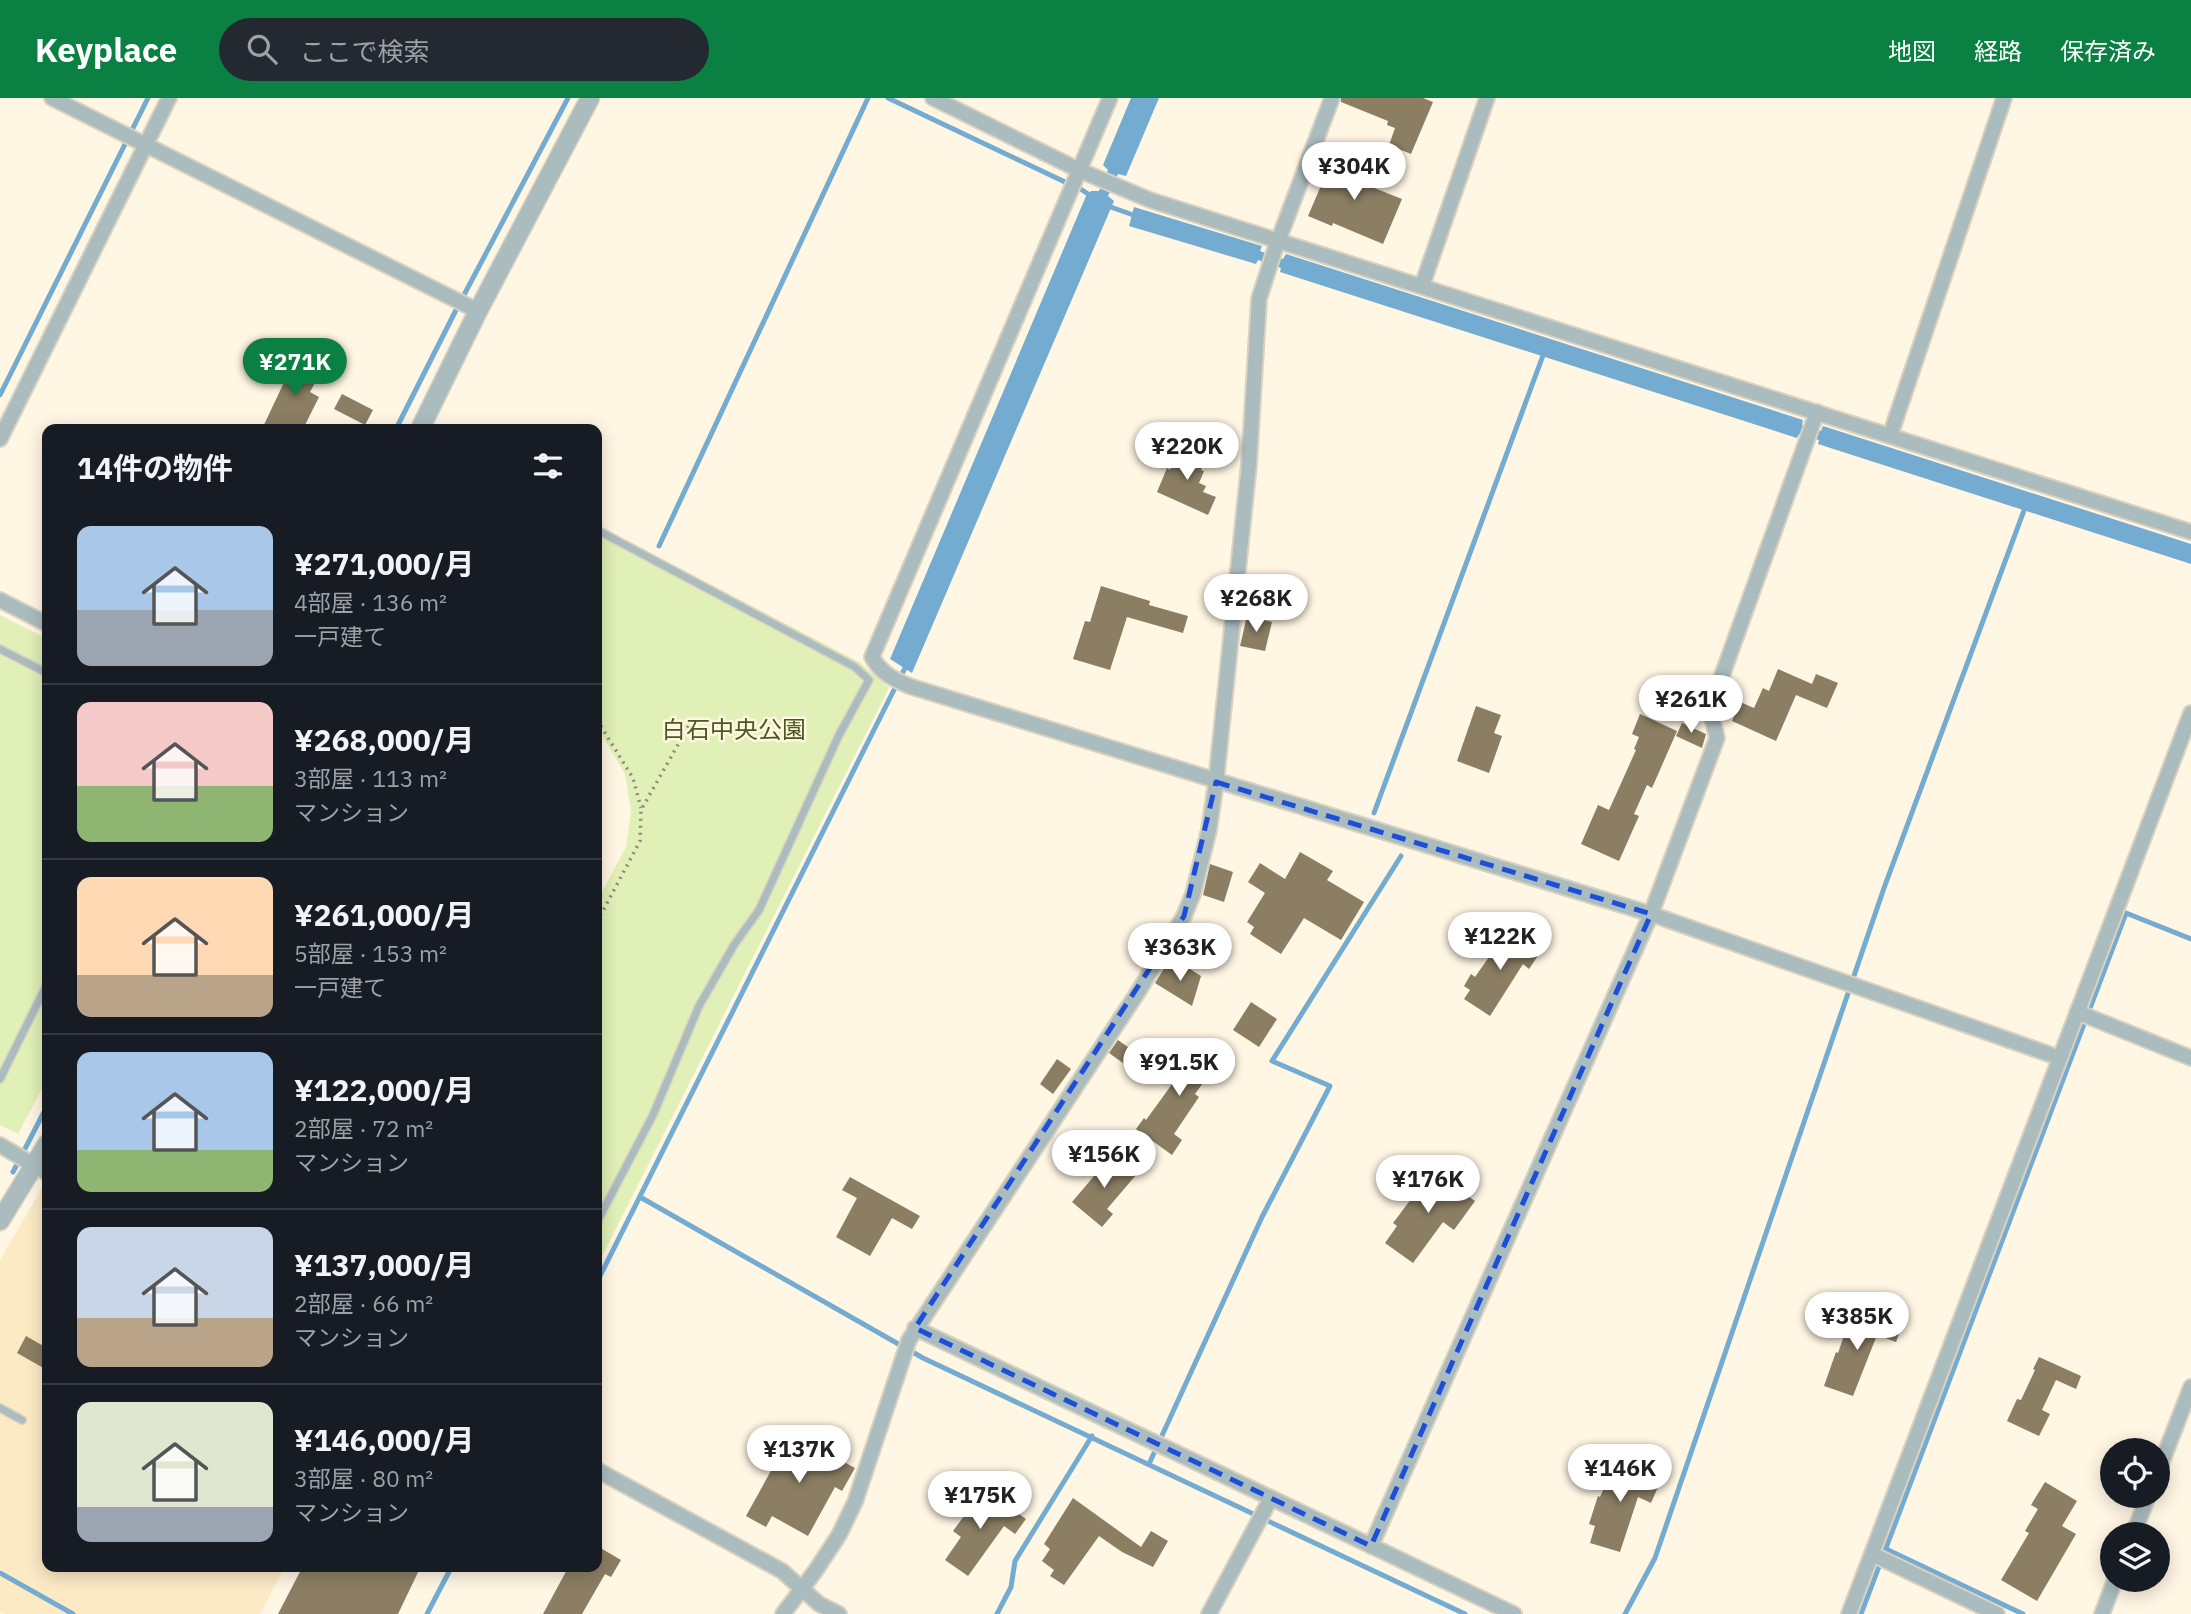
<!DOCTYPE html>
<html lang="ja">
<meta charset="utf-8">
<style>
:root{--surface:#171b24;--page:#242831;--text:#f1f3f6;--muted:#9ea1a6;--line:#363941;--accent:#0b8043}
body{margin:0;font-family:"IBM Plex Sans","Noto Sans JP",sans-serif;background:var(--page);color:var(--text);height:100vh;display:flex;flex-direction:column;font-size:26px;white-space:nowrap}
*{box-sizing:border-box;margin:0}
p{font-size:23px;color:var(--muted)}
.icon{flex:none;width:38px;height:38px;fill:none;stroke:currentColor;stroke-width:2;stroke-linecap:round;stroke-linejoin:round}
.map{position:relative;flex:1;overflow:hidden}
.drawer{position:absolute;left:42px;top:326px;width:560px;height:1148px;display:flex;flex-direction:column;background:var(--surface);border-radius:14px;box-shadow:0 4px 18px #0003}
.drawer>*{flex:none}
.buttons{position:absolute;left:2100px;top:1340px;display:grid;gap:14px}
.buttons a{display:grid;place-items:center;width:70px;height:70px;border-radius:50%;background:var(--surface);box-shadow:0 4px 18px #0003;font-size:35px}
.price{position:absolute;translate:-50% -60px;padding:0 16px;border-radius:24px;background:#fff;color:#222;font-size:23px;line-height:46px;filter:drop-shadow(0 2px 4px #0008)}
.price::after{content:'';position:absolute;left:50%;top:42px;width:21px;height:16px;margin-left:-10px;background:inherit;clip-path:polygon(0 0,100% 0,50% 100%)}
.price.active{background:var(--accent);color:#fff}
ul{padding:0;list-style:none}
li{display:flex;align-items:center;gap:21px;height:175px;padding:0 35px}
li+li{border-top:2px solid var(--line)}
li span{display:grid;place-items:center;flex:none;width:196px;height:140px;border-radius:14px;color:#555}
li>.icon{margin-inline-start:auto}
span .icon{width:84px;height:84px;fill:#fffc;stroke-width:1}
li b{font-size:30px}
h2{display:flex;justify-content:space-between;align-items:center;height:84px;padding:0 35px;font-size:30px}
header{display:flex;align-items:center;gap:42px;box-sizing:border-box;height:98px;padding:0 35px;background:var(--accent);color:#fff}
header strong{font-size:33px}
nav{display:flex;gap:38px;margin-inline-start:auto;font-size:24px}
.search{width:490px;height:63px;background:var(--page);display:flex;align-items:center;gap:18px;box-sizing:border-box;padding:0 24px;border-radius:38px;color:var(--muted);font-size:26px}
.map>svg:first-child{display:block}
</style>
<header>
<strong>Keyplace</strong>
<div class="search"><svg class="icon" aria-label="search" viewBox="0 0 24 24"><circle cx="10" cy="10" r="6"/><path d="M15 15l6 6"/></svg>ここで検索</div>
<nav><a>地図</a><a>経路</a><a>保存済み</a></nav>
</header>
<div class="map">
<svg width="2191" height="1516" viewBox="0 0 2191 1516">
<rect width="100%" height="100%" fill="#fff6e4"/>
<polygon fill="#fceac5" points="42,1090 47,1093 47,1468 285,1468 260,1516 5,1516 0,1513 0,1162"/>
<g fill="#e0f0b7">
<polygon points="597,427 861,565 889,590 597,1168 597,803 626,749 631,714 625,676 597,629"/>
<polygon points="0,517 47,541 47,981 18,1036 0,1027"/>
</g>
<g fill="#73abd1">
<polygon points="1131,0 1159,0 1126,78 1118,76 1108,98 1114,103 912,575 890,561 1086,98 1091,93 1099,93 1108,72 1103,67"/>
<polygon points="1134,109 1262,148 1260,153 1283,161 1286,156 1803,322 1802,327 1821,333 1823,328 2191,446 2191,466 1818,346 1819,342 1799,336 1797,340 1280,174 1281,170 1258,162 1256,166 1129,128"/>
</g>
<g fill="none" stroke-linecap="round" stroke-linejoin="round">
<g stroke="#73abd1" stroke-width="5">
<polyline points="888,0 1065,84"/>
<polyline points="1082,92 1094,100"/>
<polyline points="1105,107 1139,119"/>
<polyline points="0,297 148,0"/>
<polyline points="396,331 455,214 568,0"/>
<polyline points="659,448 868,0"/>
<polyline points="1374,715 1545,252"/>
<polyline points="13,1074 47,1008"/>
<polyline points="640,1099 923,1260 1465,1516"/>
<polyline points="597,1184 908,564"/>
<polyline points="1149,1366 1262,1119 1330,988 1272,963 1401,758"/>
<polyline points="1886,1451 2023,1516"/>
<polyline points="0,1475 73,1516"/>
<polyline points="427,1516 452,1468"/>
<polyline points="997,1516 1011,1489 1015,1463 1092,1338"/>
<polyline points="1625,1516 1655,1460 1884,790 2026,407"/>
<polyline points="1861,1516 2126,815 2191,841"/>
</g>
</g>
<g fill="#8b7e63">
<polygon points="1341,0 1423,0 1433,4 1411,56 1389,47 1395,30 1387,27 1388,23 1341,4"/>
<polygon points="1335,55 1360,66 1354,82 1402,101 1383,146 1333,125 1332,128 1308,118"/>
<polygon points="296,259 322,272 310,294 319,299 303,331 262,331"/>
<polygon points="342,296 373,312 365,327 334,311"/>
<polygon points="1179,348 1206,359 1201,372 1204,373 1199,385 1206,388 1203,394 1216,399 1208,417 1157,394 1167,370 1170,372"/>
<polygon points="1101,488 1150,503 1149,507 1188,518 1183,535 1127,519 1110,572 1073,561 1085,523 1090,524"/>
<polygon points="1247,518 1272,524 1265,553 1240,548"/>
<polygon points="1778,571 1812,586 1816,576 1838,585 1827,610 1796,597 1776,643 1732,623 1740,604 1754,610 1763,590 1769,593"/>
<polygon points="1476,608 1501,617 1494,635 1502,638 1489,675 1457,663"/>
<polygon points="1640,616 1677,633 1652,690 1647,687 1634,716 1639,718 1619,763 1581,746 1598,707 1609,712 1636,652 1634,651 1639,639 1632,636"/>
<polygon points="1682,625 1706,636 1702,650 1676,638"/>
<polygon points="1300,754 1333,773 1327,782 1364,804 1341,842 1304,820 1281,856 1250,836 1254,829 1247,824 1265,795 1248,784 1260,765 1285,781"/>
<polygon points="1210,766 1233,774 1224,804 1203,797"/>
<polygon points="1508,832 1541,853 1529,871 1523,866 1490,918 1464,901 1470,892 1464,888 1471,876 1475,879"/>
<polygon points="1182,866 1201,878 1192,908 1155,885 1166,867 1177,874"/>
<polygon points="1251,904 1277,921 1259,949 1233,932"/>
<polygon points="1118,942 1143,960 1134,973 1109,955"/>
<polygon points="1193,943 1219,963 1195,996 1199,999 1174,1036 1182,1042 1172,1057 1136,1031 1144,1020 1146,1022 1178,978 1172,973"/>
<polygon points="1057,961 1071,971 1053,996 1040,986"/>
<polygon points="1112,1057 1136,1077 1107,1111 1113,1116 1102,1129 1072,1104"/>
<polygon points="1433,1072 1475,1103 1454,1132 1443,1124 1413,1165 1385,1145 1397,1128 1393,1125"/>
<polygon points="850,1079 920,1118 912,1131 892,1120 870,1158 836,1139 857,1100 842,1092"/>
<polygon points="1858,1213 1901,1230 1896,1244 1877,1237 1853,1298 1824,1288 1836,1254 1838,1255 1846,1232 1851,1233"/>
<polygon points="26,1238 47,1250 47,1272 17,1255"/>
<polygon points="2039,1259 2081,1278 2076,1291 2056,1282 2042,1312 2050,1316 2039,1338 2007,1323 2017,1301 2021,1302 2035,1272 2033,1271"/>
<polygon points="788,1334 855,1370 842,1393 835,1389 808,1438 772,1418 766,1429 746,1418 778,1360 775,1358"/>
<polygon points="1617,1362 1661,1382 1651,1405 1638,1399 1620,1454 1590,1445 1595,1428 1589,1426 1598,1398 1600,1399"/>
<polygon points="2045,1384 2077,1403 2062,1428 2076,1436 2037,1503 2001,1482 2029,1435 2025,1433 2038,1411 2031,1407"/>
<polygon points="966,1397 987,1413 996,1400 1026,1421 1015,1436 1004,1428 968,1478 945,1462 961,1439 953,1433 964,1418 956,1412"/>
<polygon points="1073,1400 1141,1449 1151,1433 1168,1443 1153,1469 1122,1454 1099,1438 1064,1487 1050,1478 1054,1472 1042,1463 1050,1451 1044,1446"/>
<polygon points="597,1448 621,1462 611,1479 605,1476 582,1516 543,1516 569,1468 597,1468"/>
<polygon points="303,1468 421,1468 398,1516 278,1516"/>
</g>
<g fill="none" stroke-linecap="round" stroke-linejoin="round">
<defs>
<g id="service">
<polyline points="597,432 855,569 869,582 839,637 759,812 734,847 699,908 653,1017 597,1124"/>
<polyline points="0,551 47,575"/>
<polyline points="0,981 47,886"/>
<polyline points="0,1310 22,1322"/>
</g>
<g id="minor">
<polyline points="52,0 478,213"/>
<polyline points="933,0 1079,72 1150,102 2191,434"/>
<path d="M1110 0 872 559C881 575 893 581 909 588L1651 816 2060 960"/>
<polyline points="1422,188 1487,0"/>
<polyline points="1890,338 2004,0"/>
<polyline points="0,341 169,0"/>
<polyline points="0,502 47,526"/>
<polyline points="2077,914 2191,960"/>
<polyline points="0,1047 47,1075"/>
<polyline points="915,1230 1514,1516"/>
<polyline points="597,1372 782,1473 819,1506 839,1516"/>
<polyline points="2158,1374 2191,1289"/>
<polyline points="2133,1437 2148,1398"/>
<polyline points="1371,1448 1651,816 1717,640 1710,611 1817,314"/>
<polyline points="1872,1456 1997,1516"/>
<polyline points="783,1516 816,1472 839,1437 855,1404 909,1242 1138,894 1184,818 1193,796 1209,732 1216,684 1249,366 1259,201 1274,154 1332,0"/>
<polyline points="1209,1516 1271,1400"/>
<polyline points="1849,1516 2191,615"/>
<polyline points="2102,1516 2115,1482"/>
</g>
<g id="tertiary">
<polyline points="420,331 478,213 590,0"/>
<polyline points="0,1123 47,1046"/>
</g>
</defs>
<use href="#service" stroke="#dad2c1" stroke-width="10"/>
<use href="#minor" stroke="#dad2c1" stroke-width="18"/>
<use href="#tertiary" stroke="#dad2c1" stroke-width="21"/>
<g stroke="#90897b" stroke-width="3.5" stroke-dasharray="2 5" stroke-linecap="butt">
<polyline points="597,622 633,680 641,710"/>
<polyline points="597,824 640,743 641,712 692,622"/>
</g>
<use href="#service" stroke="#abbcbf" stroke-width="7"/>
<use href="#minor" stroke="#abbcbf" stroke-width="14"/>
<use href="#tertiary" stroke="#abbcbf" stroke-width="18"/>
</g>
<path fill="none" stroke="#1d4ed8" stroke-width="5" stroke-dasharray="14 9" stroke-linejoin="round" d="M1216 684 1651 816 1371 1448 915 1230 1184 818Z"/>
<g text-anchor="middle" stroke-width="5" stroke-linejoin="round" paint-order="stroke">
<g font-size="24" fill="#4b591a" stroke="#fff6e4">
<text x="734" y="640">白石中央公園</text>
</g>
</g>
</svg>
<div class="buttons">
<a><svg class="icon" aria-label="locate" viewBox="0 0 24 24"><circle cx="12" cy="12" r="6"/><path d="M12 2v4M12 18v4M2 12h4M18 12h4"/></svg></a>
<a><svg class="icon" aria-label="layers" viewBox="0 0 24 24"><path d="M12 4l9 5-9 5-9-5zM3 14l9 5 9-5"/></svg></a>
</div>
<b class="price" style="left:1354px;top:104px">¥304K</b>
<b class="price active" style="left:295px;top:300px">¥271K</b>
<b class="price" style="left:1187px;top:384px">¥220K</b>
<b class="price" style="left:1256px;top:536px">¥268K</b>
<b class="price" style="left:1691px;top:637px">¥261K</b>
<b class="price" style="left:1500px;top:874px">¥122K</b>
<b class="price" style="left:1180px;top:885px">¥363K</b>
<b class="price" style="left:1179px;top:1000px">¥91.5K</b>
<b class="price" style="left:1104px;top:1092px">¥156K</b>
<b class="price" style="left:1428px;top:1117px">¥176K</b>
<b class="price" style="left:1857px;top:1254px">¥385K</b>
<b class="price" style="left:799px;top:1387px">¥137K</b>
<b class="price" style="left:1620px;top:1406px">¥146K</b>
<b class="price" style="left:980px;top:1433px">¥175K</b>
<section class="drawer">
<h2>14件の物件<svg class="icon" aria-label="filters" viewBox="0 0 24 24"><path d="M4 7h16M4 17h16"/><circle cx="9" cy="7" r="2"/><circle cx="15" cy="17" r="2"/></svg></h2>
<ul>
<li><span style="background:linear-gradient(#a9c7e8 60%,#9aa5b1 0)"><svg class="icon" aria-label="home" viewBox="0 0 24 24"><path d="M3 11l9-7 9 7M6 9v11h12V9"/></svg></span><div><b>¥271,000/月</b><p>4部屋 · 136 m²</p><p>一戸建て</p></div></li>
<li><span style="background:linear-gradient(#f6c9c9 60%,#8fb573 0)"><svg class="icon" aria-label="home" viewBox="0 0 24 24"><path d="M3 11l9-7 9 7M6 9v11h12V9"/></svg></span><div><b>¥268,000/月</b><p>3部屋 · 113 m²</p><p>マンション</p></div></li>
<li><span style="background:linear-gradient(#ffd9b3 70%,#b9a48a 0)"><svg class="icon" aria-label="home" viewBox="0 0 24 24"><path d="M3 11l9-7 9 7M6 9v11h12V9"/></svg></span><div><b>¥261,000/月</b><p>5部屋 · 153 m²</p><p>一戸建て</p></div></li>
<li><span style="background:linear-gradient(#a9c7e8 70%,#8fb573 0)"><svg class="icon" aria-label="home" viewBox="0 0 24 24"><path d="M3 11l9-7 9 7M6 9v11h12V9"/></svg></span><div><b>¥122,000/月</b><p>2部屋 · 72 m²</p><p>マンション</p></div></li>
<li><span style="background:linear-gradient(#c9d6e8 65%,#b9a48a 0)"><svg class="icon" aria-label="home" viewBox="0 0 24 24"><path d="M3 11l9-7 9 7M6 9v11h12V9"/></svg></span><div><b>¥137,000/月</b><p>2部屋 · 66 m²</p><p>マンション</p></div></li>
<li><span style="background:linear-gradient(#dfe7d0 75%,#9aa5b1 0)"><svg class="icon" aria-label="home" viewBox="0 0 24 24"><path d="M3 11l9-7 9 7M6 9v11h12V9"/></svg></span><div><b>¥146,000/月</b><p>3部屋 · 80 m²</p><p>マンション</p></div></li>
</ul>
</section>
</div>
